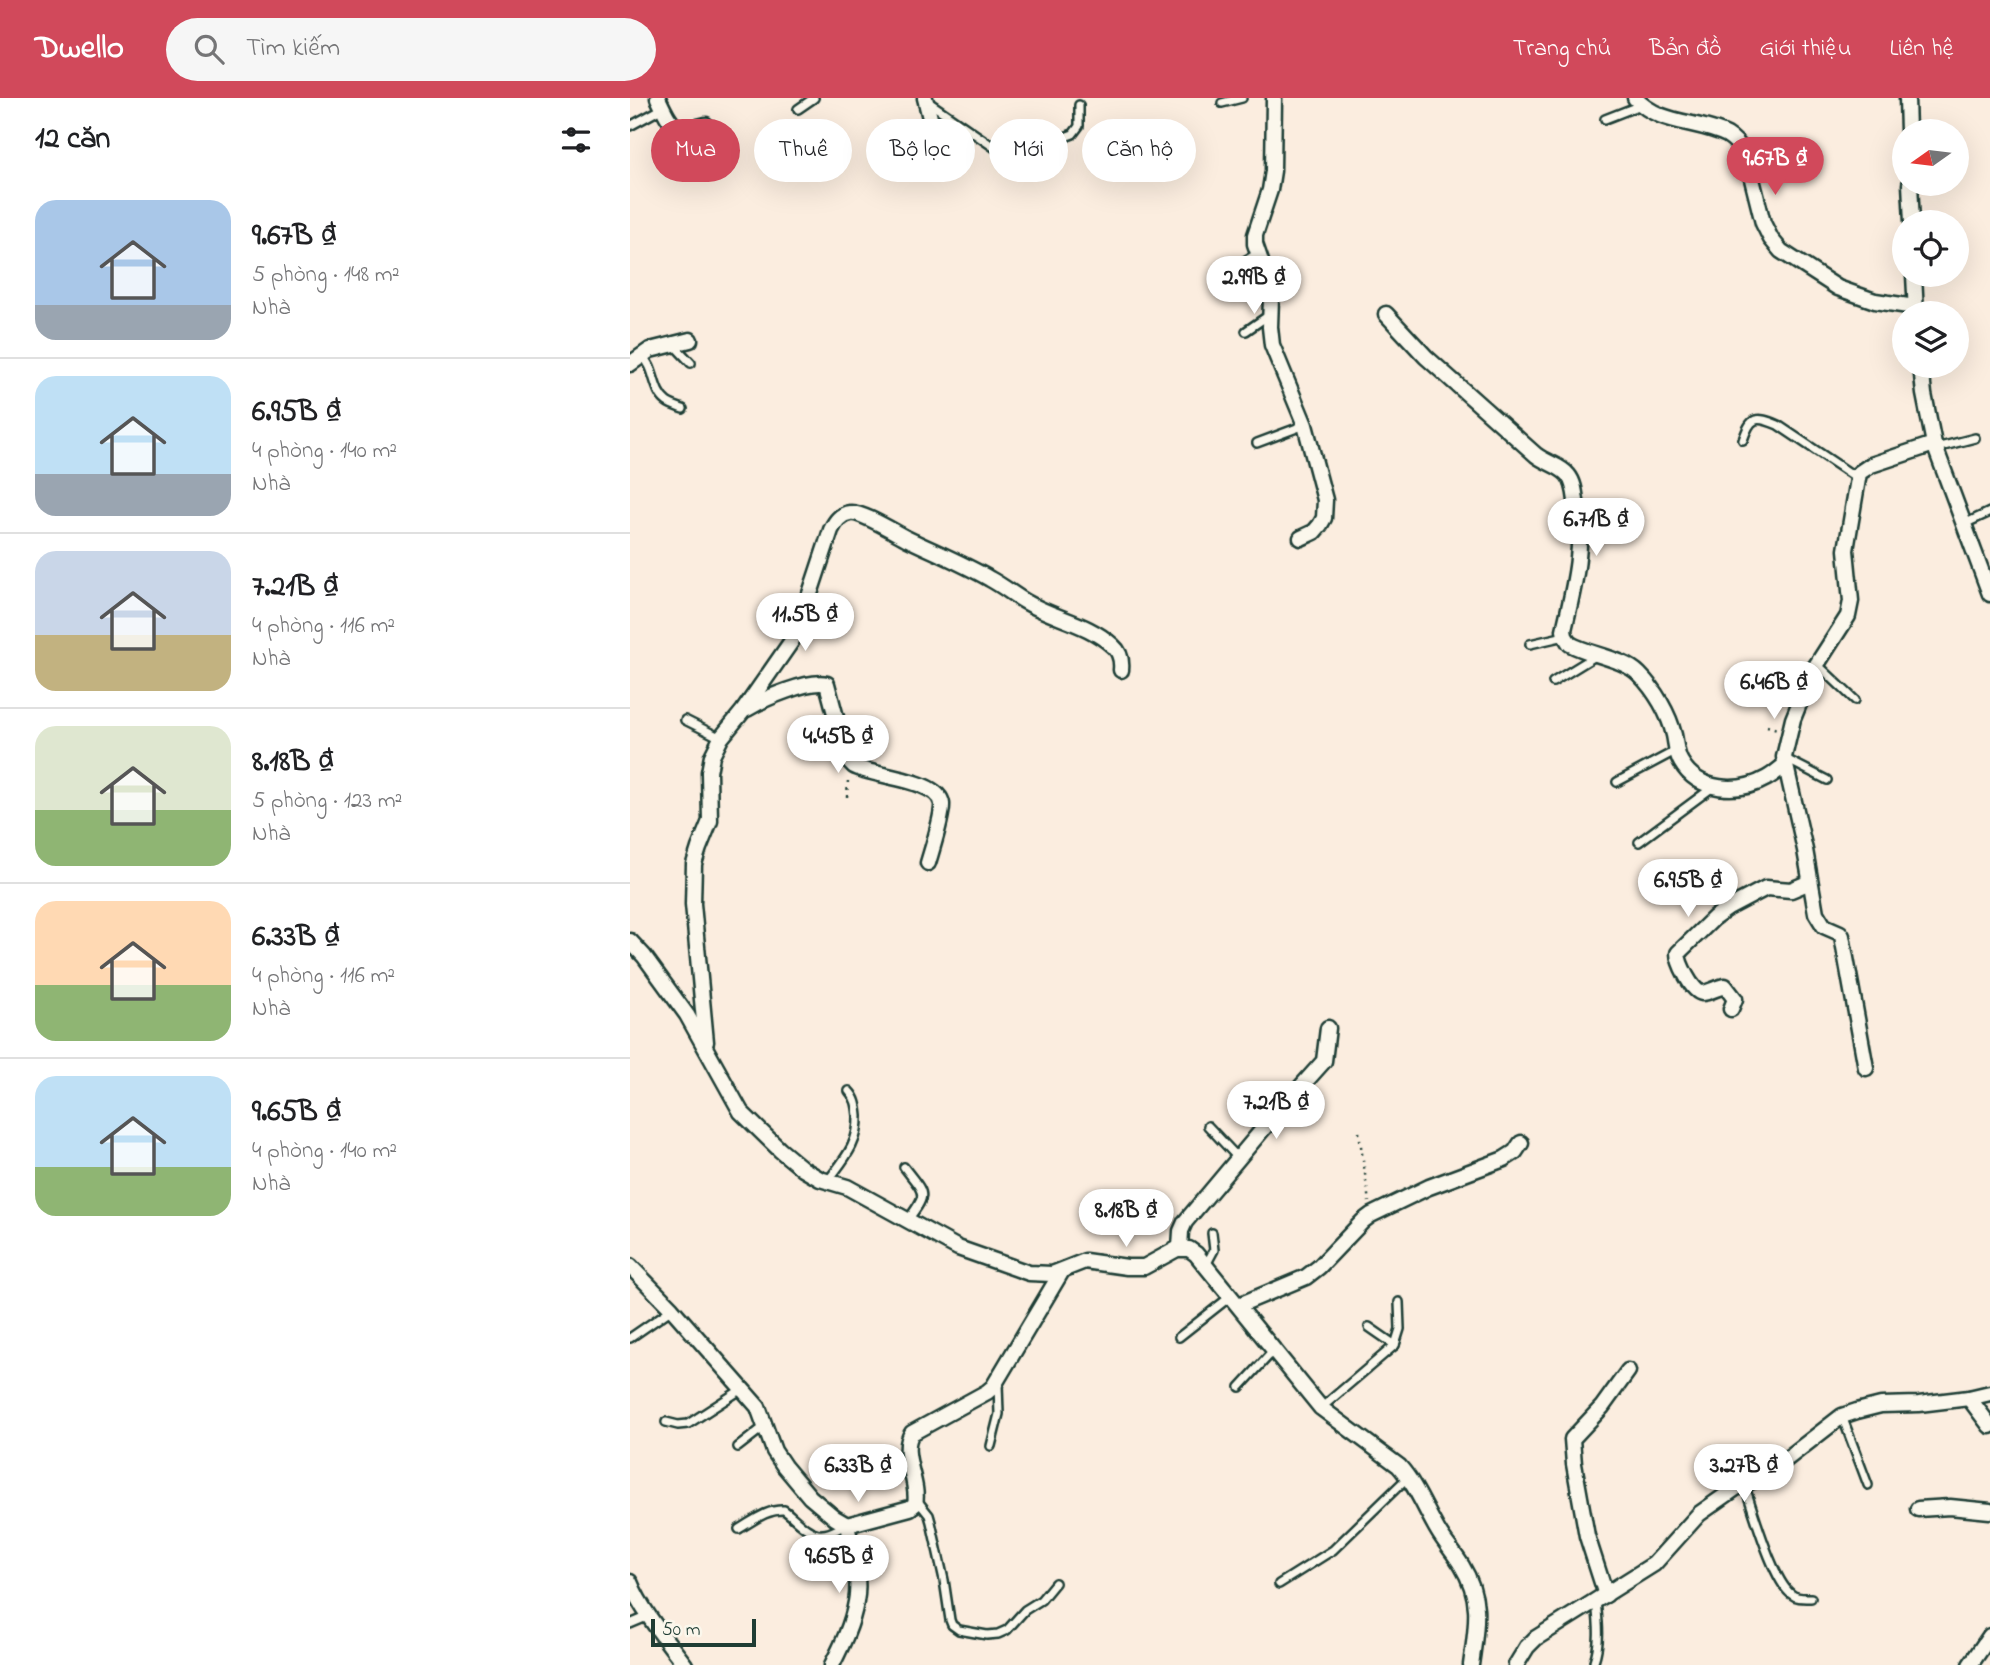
<!DOCTYPE html>
<html lang="vi">
<meta charset="utf-8">
<style>
:root{--surface:#fff;--page:#f6f6f6;--text:#202124;--muted:#757577;--line:#e0e0e0;--accent:#d1495b}
body{margin:0;font-family:"Indie Flower",sans-serif;background:var(--page);color:var(--text);height:100vh;display:flex;flex-direction:column;font-size:26px;white-space:nowrap}
*{box-sizing:border-box;margin:0}
p{font-size:23px;color:var(--muted)}
.icon{flex:none;width:38px;height:38px;fill:none;stroke:currentColor;stroke-width:2;stroke-linecap:round;stroke-linejoin:round}
.map{position:relative;flex:1;overflow:hidden}
.drawer{display:flex;flex-direction:column;background:var(--surface);width:630px}
.drawer>*{flex:none}
.guide{position:absolute;left:21px;top:21px;width:665px;height:63px;display:flex;gap:14px}
.needle{width:46px;rotate:256deg}
.buttons{position:absolute;left:1262px;top:21px;display:grid;gap:14px}
.buttons a{display:grid;place-items:center;width:77px;height:77px;border-radius:50%;background:var(--surface);box-shadow:0 7px 28px #0002;font-size:35px}
.scale{position:absolute;left:21px;bottom:18px;width:105px;box-sizing:border-box;padding-left:7px;border:4px solid #1f3d34;border-top:0;font-size:19px;line-height:24px;white-space:nowrap;color:#1f3d34;-webkit-text-stroke:5px #fbf7ec;paint-order:stroke}
.price{position:absolute;translate:-50% -60px;padding:0 16px;border-radius:24px;background:#fff;color:#222;font-size:23px;line-height:46px;filter:drop-shadow(0 2px 4px #0008)}
.price::after{content:'';position:absolute;left:50%;top:42px;width:21px;height:16px;margin-left:-10px;background:inherit;clip-path:polygon(0 0,100% 0,50% 100%)}
.price.current{background:var(--accent);color:#fff}
ul{padding:0;list-style:none}
li{display:flex;align-items:center;gap:21px;height:175px;padding:0 35px}
li+li{border-top:2px solid var(--line)}
li span{display:grid;place-items:center;flex:none;width:196px;height:140px;border-radius:21px;color:#555}
li>.icon{margin-inline-start:auto}
span .icon{width:84px;height:84px;fill:#fffc;stroke-width:1}
li b{font-size:30px}
h2{display:flex;justify-content:space-between;align-items:center;height:84px;padding:0 35px;font-size:30px}
.pill{padding:0 24px;border-radius:32px;background:var(--surface);box-shadow:0 7px 28px #0002;font-size:24px;line-height:63px}
.pill.current{background:var(--accent);color:#fff}
header{display:flex;align-items:center;gap:42px;box-sizing:border-box;height:98px;padding:0 35px;background:var(--accent);color:#fff}
header strong{font-size:33px}
nav{display:flex;gap:38px;margin-inline-start:auto;font-size:24px}
.search{width:490px;height:63px;background:var(--page);display:flex;align-items:center;gap:18px;box-sizing:border-box;padding:0 24px;border-radius:38px;color:var(--muted);font-size:26px}
main{display:flex;flex:1;min-height:0}
.map>svg:first-child{display:block}
</style>
<header>
<strong>Dwello</strong>
<div class="search"><svg class="icon" aria-label="search" viewBox="0 0 24 24"><circle cx="10" cy="10" r="6"/><path d="M15 15l6 6"/></svg>Tìm kiếm</div>
<nav><a>Trang chủ</a><a>Bản đồ</a><a>Giới thiệu</a><a>Liên hệ</a></nav>
</header>
<main>
<section class="drawer">
<h2>12 căn<svg class="icon" aria-label="filters" viewBox="0 0 24 24"><path d="M4 7h16M4 17h16"/><circle cx="9" cy="7" r="2"/><circle cx="15" cy="17" r="2"/></svg></h2>
<ul>
<li><span style="background:linear-gradient(#a9c7e8 75%,#9aa5b1 0)"><svg class="icon" aria-label="home" viewBox="0 0 24 24"><path d="M3 11l9-7 9 7M6 9v11h12V9"/></svg></span><div><b>9.67B ₫</b><p>5 phòng · 148 m²</p><p>Nhà</p></div></li>
<li><span style="background:linear-gradient(#bfe0f5 70%,#9aa5b1 0)"><svg class="icon" aria-label="home" viewBox="0 0 24 24"><path d="M3 11l9-7 9 7M6 9v11h12V9"/></svg></span><div><b>6.95B ₫</b><p>4 phòng · 140 m²</p><p>Nhà</p></div></li>
<li><span style="background:linear-gradient(#c9d6e8 60%,#c2b280 0)"><svg class="icon" aria-label="home" viewBox="0 0 24 24"><path d="M3 11l9-7 9 7M6 9v11h12V9"/></svg></span><div><b>7.21B ₫</b><p>4 phòng · 116 m²</p><p>Nhà</p></div></li>
<li><span style="background:linear-gradient(#dfe7d0 60%,#8fb573 0)"><svg class="icon" aria-label="home" viewBox="0 0 24 24"><path d="M3 11l9-7 9 7M6 9v11h12V9"/></svg></span><div><b>8.18B ₫</b><p>5 phòng · 123 m²</p><p>Nhà</p></div></li>
<li><span style="background:linear-gradient(#ffd9b3 60%,#8fb573 0)"><svg class="icon" aria-label="home" viewBox="0 0 24 24"><path d="M3 11l9-7 9 7M6 9v11h12V9"/></svg></span><div><b>6.33B ₫</b><p>4 phòng · 116 m²</p><p>Nhà</p></div></li>
<li><span style="background:linear-gradient(#bfe0f5 65%,#8fb573 0)"><svg class="icon" aria-label="home" viewBox="0 0 24 24"><path d="M3 11l9-7 9 7M6 9v11h12V9"/></svg></span><div><b>9.65B ₫</b><p>4 phòng · 140 m²</p><p>Nhà</p></div></li>
</ul>
</section>
<div class="map">
<svg width="1360" height="1567" viewBox="0 0 1360 1567">
<rect width="100%" height="100%" fill="#fbeddf"/>
<filter id="ink" filterUnits="userSpaceOnUse"><feTurbulence type="fractalNoise" baseFrequency=".0143" numOctaves="2"/><feDisplacementMap in="SourceGraphic" scale="14" xChannelSelector="R" yChannelSelector="G"/><feConvolveMatrix kernelMatrix="1 2 1 2 8 2 1 2 1" color-interpolation-filters="sRGB"/></filter>
<g filter="url(#ink)">
<g fill="none" stroke-linecap="round" stroke-linejoin="round">
<defs>
<g id="lane">
<polyline points="297,3 371,54 389,56 443,36 449,28 449,7"/>
<polyline points="592,5 612,0"/>
<polyline points="168,11 184,0"/>
<polyline points="975,21 1011,7"/>
<polyline points="0,28 33,10"/>
<polyline points="595,175 628,155"/>
<polyline points="616,233 639,217"/>
<polyline points="43,246 61,265"/>
<path d="M12 258C26 270 22 293 37 304 41 307 48 309 53 311"/>
<path d="M1113 342C1121 318 1126 318 1148 327L1227 380"/>
<polyline points="627,345 675,327"/>
<polyline points="1306,350 1345,340"/>
<polyline points="1334,426 1360,414"/>
<polyline points="900,546 935,538"/>
<polyline points="1187,566 1225,602"/>
<polyline points="923,584 967,557"/>
<polyline points="55,622 91,640"/>
<polyline points="1154,660 1197,682"/>
<polyline points="987,684 1047,652"/>
<polyline points="1009,744 1083,689"/>
<polyline points="578,1028 609,1061"/>
<path d="M274 1069C295 1097 299 1094 277 1123"/>
<path d="M198 1083C214 1061 229 1046 228 1018 227 1008 226 1000 219 993"/>
<polyline points="576,1167 584,1152 582,1135"/>
<polyline points="739,1229 765,1247"/>
<polyline points="549,1239 601,1198"/>
<polyline points="0,1240 42,1211"/>
<polyline points="610,1289 645,1251"/>
<polyline points="691,1310 765,1247 770,1231 769,1204"/>
<polyline points="1212,1318 1238,1387"/>
<polyline points="36,1324 48,1327 58,1326 112,1291"/>
<polyline points="361,1348 369,1316 368,1286"/>
<polyline points="108,1349 135,1328"/>
<path d="M1114 1386C1123 1411 1142 1481 1161 1496 1167 1501 1174 1500 1181 1500"/>
<polyline points="287,1402 299,1417 301,1424 314,1482 320,1522 322,1527 329,1532 357,1537 368,1536 377,1532 395,1512 411,1502 425,1485"/>
<path d="M109 1431C123 1423 137 1411 154 1412 164 1419 179 1438 193 1436 200 1436 208 1430 215 1428"/>
<polyline points="649,1486 703,1452 778,1379"/>
<polyline points="0,1526 19,1518"/>
<path d="M964 1563C971 1543 968 1523 966 1503"/>
</g>
<g id="street">
<path d="M28 0C42 29 43 36 76 27"/>
<polyline points="295,0 305,40"/>
<polyline points="644,0 643,73 640,92 625,137 625,146 637,181 641,200 640,229 642,247 675,327 695,402 694,420 690,427 684,434 671,440"/>
<path d="M1005 0C1029 27 1067 22 1097 37 1105 42 1111 49 1116 57L1133 125 1141 141 1151 153 1208 190 1245 203 1285 209"/>
<polyline points="1277,0 1278,33"/>
<polyline points="1280,86 1282,124"/>
<polyline points="1284,177 1286,215"/>
<path d="M756 216 796 259 906 357C916 365 931 368 938 377 944 384 945 395 946 403 955 447 944 489 934 532L935 538 940 546C960 557 993 560 1009 576 1025 592 1039 616 1044 637 1046 646 1046 656 1051 664 1068 694 1109 696 1137 680 1143 677 1149 671 1155 667"/>
<polyline points="0,266 20,252 60,242"/>
<polyline points="1291,268 1294,296 1304,346 1360,496"/>
<path d="M117 611C133 601 179 581 197 586L217 660C218 662 223 667 224 668 243 679 309 681 312 706 313 718 302 751 298 765"/>
<path d="M0 843 14 858 57 917 111 1014 150 1052 173 1071 190 1081 217 1089 328 1150 399 1175 422 1176 455 1163 497 1169H514L547 1151H559L566 1156 691 1310 769 1368C786 1387 795 1411 808 1433 815 1445 825 1456 832 1468 853 1502 846 1530 841 1567"/>
<path d="M1101 911 1105 901 1095 888C1088 889 1079 895 1072 895 1062 894 1048 864 1048 855L1084 820 1098 810 1136 790 1161 792 1180 784"/>
<path d="M76 944 63 806 64 766 69 750 80 723 79 674 82 658 91 640 113 613 161 544 170 526 201 432C205 424 210 416 220 415 230 413 266 435 278 441 305 454 334 466 360 481 373 488 384 497 396 504 425 521 458 525 483 548 490 554 492 562 491 572"/>
<polyline points="1236,970 1212,838 1210,835 1194,828 1186,815 1175,752 1154,659 1163,621 1182,574 1218,518 1221,503 1216,452 1229,375 1241,367 1304,346"/>
<polyline points="550,1150 551,1133 555,1124 633,1031 694,963 698,930"/>
<path d="M0 1168 42 1211 128 1309 144 1353 154 1368 180 1399 205 1420 217 1427 280 1410 285 1406C290 1384 269 1354 282 1335L357 1294 363 1289 432 1173"/>
<polyline points="609,1207 676,1179 689,1169 733,1123 741,1117 799,1089 874,1061 885,1054 891,1045"/>
<polyline points="1339,1300 1360,1328"/>
<polyline points="1288,1411 1320,1409 1360,1413"/>
<path d="M0 1484C11 1512 37 1543 55 1567"/>
<polyline points="976,1497 957,1438 944,1366 942,1341 972,1309 998,1273"/>
<path d="M202 1567C212 1547 222 1527 226 1504 231 1479 222 1452 217 1427"/>
<polyline points="886,1567 897,1549 906,1540 1024,1466 1069,1416 1106,1390 1129,1380 1154,1363 1212,1318 1227,1313 1251,1307 1289,1306 1339,1300 1360,1295"/>
<polyline points="1340,1567 1360,1538"/>
</g>
</defs>
<use href="#lane" stroke="#1f3d34" stroke-width="12"/>
<use href="#street" stroke="#1f3d34" stroke-width="19"/>
<g stroke="#1f3d34" stroke-width="2.5" stroke-dasharray="2 5" stroke-linecap="butt">
<polyline points="1137,628 1147,631"/>
<polyline points="217,699 218,682"/>
<polyline points="729,1034 739,1104"/>
</g>
<use href="#lane" stroke="#fbf7ec" stroke-width="7"/>
<use href="#street" stroke="#fbf7ec" stroke-width="14"/>
</g>
</g>
</svg>
<div class="buttons">
<a><svg class="needle" viewBox="-14 -14 28 28"><path d="M0-13l5 13h-10z" fill="#e53935"/><path d="M0 13l5-13h-10z" fill="#757577"/></svg></a>
<a><svg class="icon" aria-label="locate" viewBox="0 0 24 24"><circle cx="12" cy="12" r="6"/><path d="M12 2v4M12 18v4M2 12h4M18 12h4"/></svg></a>
<a><svg class="icon" aria-label="layers" viewBox="0 0 24 24"><path d="M12 4l9 5-9 5-9-5zM3 14l9 5 9-5"/></svg></a>
</div>
<div class="scale">50 m</div>
<b class="price current" style="left:1145px;top:99px">9.67B ₫</b>
<b class="price" style="left:624px;top:218px">2.99B ₫</b>
<b class="price" style="left:966px;top:460px">6.71B ₫</b>
<b class="price" style="left:175px;top:555px">11.5B ₫</b>
<b class="price" style="left:1144px;top:623px">6.46B ₫</b>
<b class="price" style="left:208px;top:677px">4.45B ₫</b>
<b class="price" style="left:1058px;top:821px">6.95B ₫</b>
<b class="price" style="left:646px;top:1043px">7.21B ₫</b>
<b class="price" style="left:496px;top:1151px">8.18B ₫</b>
<b class="price" style="left:228px;top:1406px">6.33B ₫</b>
<b class="price" style="left:1114px;top:1406px">3.27B ₫</b>
<b class="price" style="left:209px;top:1497px">9.65B ₫</b>
<div class="guide">
<a class="pill current">Mua</a>
<a class="pill">Thuê</a>
<a class="pill">Bộ lọc</a>
<a class="pill">Mới</a>
<a class="pill">Căn hộ</a>
</div>
</div>
</main>
